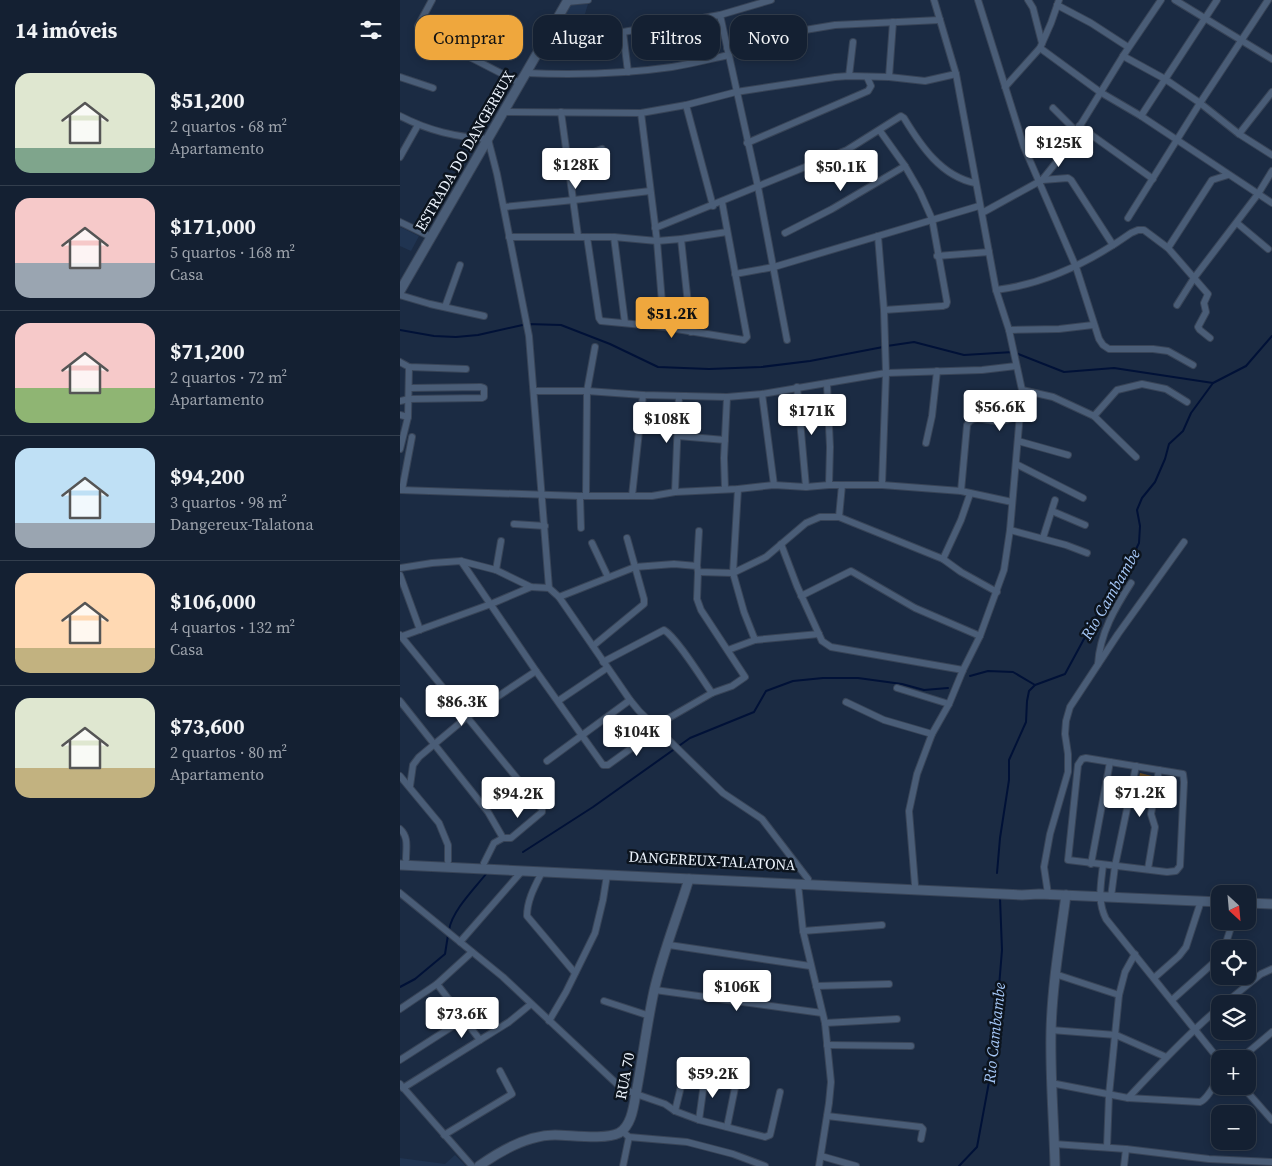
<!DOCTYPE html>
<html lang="pt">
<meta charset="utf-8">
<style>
:root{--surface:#142032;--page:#1d283a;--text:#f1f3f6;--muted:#9da3ac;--line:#333e4d;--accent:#efa73d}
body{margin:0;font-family:"Source Serif 4",serif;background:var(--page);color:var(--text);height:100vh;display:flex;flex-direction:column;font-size:19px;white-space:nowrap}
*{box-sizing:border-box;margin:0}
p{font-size:16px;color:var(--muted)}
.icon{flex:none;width:28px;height:28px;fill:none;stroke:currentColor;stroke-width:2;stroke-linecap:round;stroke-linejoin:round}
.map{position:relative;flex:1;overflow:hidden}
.details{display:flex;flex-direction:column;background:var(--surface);width:400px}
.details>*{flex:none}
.guide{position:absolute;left:15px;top:15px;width:475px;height:45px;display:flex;gap:10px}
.needle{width:32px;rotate:154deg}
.tools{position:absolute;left:811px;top:885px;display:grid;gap:10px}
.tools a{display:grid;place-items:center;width:45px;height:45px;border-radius:10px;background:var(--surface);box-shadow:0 2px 8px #0003,0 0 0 1px var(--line);font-size:25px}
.price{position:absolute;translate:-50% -42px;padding:0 11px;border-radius:5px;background:#fff;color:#222;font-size:16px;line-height:32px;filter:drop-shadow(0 1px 2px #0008)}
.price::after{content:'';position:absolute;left:50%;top:30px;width:15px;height:11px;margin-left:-8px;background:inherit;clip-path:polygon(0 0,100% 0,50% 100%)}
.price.selected{background:var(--accent);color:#111}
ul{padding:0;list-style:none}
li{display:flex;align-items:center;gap:15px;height:125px;padding:0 15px}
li+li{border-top:1px solid var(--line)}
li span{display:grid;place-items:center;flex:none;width:140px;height:100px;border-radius:15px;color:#555}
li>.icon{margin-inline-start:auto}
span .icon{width:60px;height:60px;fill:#fffc;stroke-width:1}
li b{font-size:21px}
h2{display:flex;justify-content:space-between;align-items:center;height:60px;padding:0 15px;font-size:21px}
.chip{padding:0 18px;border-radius:15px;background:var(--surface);box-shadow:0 2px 8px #0003,0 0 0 1px var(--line);font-size:18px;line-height:45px}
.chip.selected{background:var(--accent);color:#111}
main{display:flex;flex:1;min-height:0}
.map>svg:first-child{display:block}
</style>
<main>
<section class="details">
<h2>14 imóveis<svg class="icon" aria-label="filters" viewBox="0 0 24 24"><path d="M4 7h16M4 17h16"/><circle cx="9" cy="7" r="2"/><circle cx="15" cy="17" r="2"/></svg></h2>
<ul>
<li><span style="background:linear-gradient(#dfe7d0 75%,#7fa58c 0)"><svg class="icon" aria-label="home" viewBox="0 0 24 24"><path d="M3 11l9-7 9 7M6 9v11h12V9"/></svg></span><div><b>$51,200</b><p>2 quartos · 68 m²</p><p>Apartamento</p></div></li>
<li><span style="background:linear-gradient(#f6c9c9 65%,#9aa5b1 0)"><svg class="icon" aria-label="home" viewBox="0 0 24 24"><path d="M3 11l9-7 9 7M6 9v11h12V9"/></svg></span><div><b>$171,000</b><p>5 quartos · 168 m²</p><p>Casa</p></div></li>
<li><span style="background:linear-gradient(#f6c9c9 65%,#8fb573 0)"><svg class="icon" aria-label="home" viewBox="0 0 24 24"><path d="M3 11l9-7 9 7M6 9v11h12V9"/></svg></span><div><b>$71,200</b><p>2 quartos · 72 m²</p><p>Apartamento</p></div></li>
<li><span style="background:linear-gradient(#bfe0f5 75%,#9aa5b1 0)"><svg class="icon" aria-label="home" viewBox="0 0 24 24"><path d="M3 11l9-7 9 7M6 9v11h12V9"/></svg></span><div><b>$94,200</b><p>3 quartos · 98 m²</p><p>Dangereux-Talatona</p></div></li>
<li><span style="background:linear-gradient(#ffd9b3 75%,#c2b280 0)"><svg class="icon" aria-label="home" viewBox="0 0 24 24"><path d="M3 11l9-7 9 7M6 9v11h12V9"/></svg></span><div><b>$106,000</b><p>4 quartos · 132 m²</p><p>Casa</p></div></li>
<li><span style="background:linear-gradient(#dfe7d0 70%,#c2b280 0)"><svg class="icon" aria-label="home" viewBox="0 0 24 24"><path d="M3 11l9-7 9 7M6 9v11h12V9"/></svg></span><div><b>$73,600</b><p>2 quartos · 80 m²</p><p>Apartamento</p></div></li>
</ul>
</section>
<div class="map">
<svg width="872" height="1166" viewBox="0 0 872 1166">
<rect width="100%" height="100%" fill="#1b2b43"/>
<g fill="#203451">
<polygon points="188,4 184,17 179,27 159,17 165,5"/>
<polygon points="0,227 19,236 11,251 0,246"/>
<polygon points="55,1155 66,1166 0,1166 0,1158 45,1164"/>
</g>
<polygon fill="#65471d" points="740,773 752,776 747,803 735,801"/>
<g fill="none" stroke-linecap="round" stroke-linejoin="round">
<g stroke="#001137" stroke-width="2">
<polyline points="0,330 34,336 56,337 78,335 127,324 161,325 210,344 258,367 309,369 361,367 410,361 483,347"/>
<polyline points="487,346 514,342 564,355 613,352 664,372 714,368 813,383"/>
<polyline points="570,676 588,671 613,672 635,685"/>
<polyline points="123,852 193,807 290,738 354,712 366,691 393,681 423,678 458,678 502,684 524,690 548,688"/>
<polyline points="597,873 600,838 609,780 609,760 626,722 627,701 629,691 635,685 665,674 710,591 726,570 739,543 740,526 737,510 742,498 755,482 765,459 769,444 783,431 791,413 813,383 846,366 872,336"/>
<path d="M49 930C52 911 74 889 86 874"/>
<polyline points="0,987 15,979 45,954 48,935"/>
<polyline points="559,1166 577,1147 589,1082 590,1041 598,999 602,950 600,898"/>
</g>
<defs>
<g id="street">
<polyline points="32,0 18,26 23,33 120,83"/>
<polyline points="578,0 624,147 676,267 699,339 703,345 709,349 753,349 768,351 793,365"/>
<polyline points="628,0 633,8 642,43"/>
<polyline points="775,0 872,59"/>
<polyline points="167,2 188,0"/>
<polyline points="657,5 691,23 728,47"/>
<polyline points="320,15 358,187 387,340"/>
<polyline points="223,32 228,72"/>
<polyline points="147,35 223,32 320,15 371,0"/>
<polyline points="327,48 381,34 435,25 540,20"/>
<polyline points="640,48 700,92 741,116 872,203"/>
<polyline points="723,56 765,79 800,103 839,134 872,155"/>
<path d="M126 73C175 75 224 74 272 67 291 64 310 59 329 55"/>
<polyline points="449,76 453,42"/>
<polyline points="0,77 33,88"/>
<polyline points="489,77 493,22"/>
<polyline points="605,87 640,48 651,23 659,0"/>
<polyline points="286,105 313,206"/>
<polyline points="653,108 676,131"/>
<polyline points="104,112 241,113 286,105 336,92 435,77 449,76 489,77 525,81 556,74"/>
<polyline points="161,112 178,236"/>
<polyline points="241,113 257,241 264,327"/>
<path d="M0 116C29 131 56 137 88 139L97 174 129 336 149 588"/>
<polyline points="741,116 817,0"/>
<polyline points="679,126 753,179"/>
<polyline points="480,131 505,166 520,192 532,219 547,302 546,305 543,306 484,310"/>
<polyline points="839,134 872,92"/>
<polyline points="347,143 468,91 471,86 467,77"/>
<polyline points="0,157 18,125"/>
<polyline points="167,162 202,149"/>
<polyline points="642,180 668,178 671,180 713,245"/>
<polyline points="104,207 174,200 250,191"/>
<polyline points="582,213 642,180 662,155 723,56 761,0"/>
<polyline points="728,218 800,103 868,0"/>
<polyline points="0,222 31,237"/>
<polyline points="837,223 868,249"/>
<path d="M255 228 447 150 501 116 504 118C521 146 541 176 575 183"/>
<polyline points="385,233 432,209 505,166"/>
<polyline points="478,236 484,310 486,373 482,485"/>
<polyline points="109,237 214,237 257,241 281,239 327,232"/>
<polyline points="187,237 199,318 201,321 264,327 344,340 347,337 322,202"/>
<polyline points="214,237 225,323"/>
<polyline points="281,239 291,332"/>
<polyline points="768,248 812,180 828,175"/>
<polyline points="537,256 589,252"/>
<polyline points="335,274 374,267 579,206"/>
<path d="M596 290C646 284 690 262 731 233L738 230H744L768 248 808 294 804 303 806 312 798 327 800 330 810 338"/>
<polyline points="0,295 30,304 84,316"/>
<polyline points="777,305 794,278 858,194 872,171"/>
<polyline points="45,307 60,265"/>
<polyline points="609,330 659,329 693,325"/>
<polyline points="0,362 9,367 66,369"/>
<polyline points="427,384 430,447 429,485"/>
<polyline points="397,387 406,487"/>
<polyline points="622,390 653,397 694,416 736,457"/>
<polyline points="134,391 187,391 243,395 327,397 362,394 486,373 582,370 616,366"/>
<polyline points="362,394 374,485"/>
<polyline points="0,401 9,399 82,398 84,397 84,388 81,387 10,388"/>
<polyline points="0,415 8,417"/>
<polyline points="694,416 717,390 742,384 766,389 787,402"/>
<polyline points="278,436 325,440"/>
<polyline points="618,441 668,455"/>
<polyline points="526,443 532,416 537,371"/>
<polyline points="0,449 8,417 9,367"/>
<polyline points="616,464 683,498"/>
<polyline points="325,489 324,458 327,397"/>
<polyline points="338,489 333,573 344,612 355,640 419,634"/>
<polyline points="0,490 180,496 252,496 275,492 338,489 374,485 406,487 429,485 482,485 561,491 612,502"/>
<polyline points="2,490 12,437"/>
<path d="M561 491 567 425C573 412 589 423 601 421 608 420 615 417 621 415"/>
<polyline points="275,492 279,396"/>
<polyline points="180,496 181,528"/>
<polyline points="186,496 187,391 195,347"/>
<polyline points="232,496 243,395"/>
<polyline points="652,511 685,525"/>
<polyline points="439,517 442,485"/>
<polyline points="114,524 145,526"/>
<polyline points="610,530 666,545 687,553"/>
<polyline points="643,538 655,500"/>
<polyline points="192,543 208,577"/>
<polyline points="381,544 397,586 422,641 431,647 563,670"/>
<polyline points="543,559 561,520 570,494"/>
<polyline points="61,561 136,671 203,765 208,765 258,729"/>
<polyline points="297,566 299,531"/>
<polyline points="0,568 32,563 61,561 96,570 131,587 149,588 159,597 235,567 274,564 297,566 298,572 333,573 366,557 406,523 420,517 439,517 543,559 561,572 597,592"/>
<polyline points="96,570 101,541"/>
<polyline points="0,575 20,630"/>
<polyline points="401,596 451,571 515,608 580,636"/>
<polyline points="159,597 230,700 239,711 323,793 362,819 408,879"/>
<polyline points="0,635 142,809 142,812 111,838 103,838 94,843 84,863"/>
<polyline points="0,637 91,604 131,587"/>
<polyline points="193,646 244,604 244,599 227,538"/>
<polyline points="328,650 355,640"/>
<path d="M203 662 264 630C277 638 302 679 312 693"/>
<path d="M698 664C700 633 715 608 731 583"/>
<polyline points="497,688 549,704"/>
<polyline points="0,701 88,812 103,838"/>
<polyline points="158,701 207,668"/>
<polyline points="446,702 484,720 532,734"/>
<polyline points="255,726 312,693 332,686 345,677 301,610 297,599 298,572"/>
<polygon points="686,758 783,774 784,782 780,866 776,871 767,872 668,860 678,765 682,759"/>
<polyline points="147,761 230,700"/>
<polyline points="0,776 39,823 48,845 48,861"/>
<polyline points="10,786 13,765 19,757 67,717 136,671"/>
<path d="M0 829C9 837 6 848 6 859"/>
<polyline points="691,864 710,762"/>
<path d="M703 865C701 884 697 901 706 919L820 1061"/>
<polyline points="748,869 755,827 751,814 759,770"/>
<path d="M142 872C135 886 127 900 127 916L175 973"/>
<polyline points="398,884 403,931 425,1023 431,1082 429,1103 419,1166"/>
<polyline points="515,885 509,811 517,774 532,734 549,704 563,670 580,636 604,570 610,530 622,390 609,330 596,290 556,74 534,0"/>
<polyline points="0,893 103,977 217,1084 233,1093 265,1104 275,1111 299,1120 365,1137 370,1135 371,1131 380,1092"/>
<polyline points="648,894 644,867 650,834 668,772 668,754 665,734 666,721 670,707 718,634 784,542"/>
<polyline points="711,897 715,866 736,766"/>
<polyline points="403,931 482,925"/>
<polyline points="60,942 122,871"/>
<polyline points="269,945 410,966"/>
<polyline points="824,949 833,921"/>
<polyline points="655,974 719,995"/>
<polyline points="754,978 779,956 786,947 801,901"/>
<polyline points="37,984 80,1040"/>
<polyline points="416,986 489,984"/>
<polyline points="255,990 422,1013"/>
<polyline points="772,1000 820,957"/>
<polyline points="204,1001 250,1016"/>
<polyline points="824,1004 861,974 872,969"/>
<polyline points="0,1009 37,984 72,952"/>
<polyline points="149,1021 166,992 195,933 203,900 207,875"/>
<polyline points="425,1023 497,1019"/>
<polyline points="651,1030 716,1035 766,1057"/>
<polyline points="427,1045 511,1046"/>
<polyline points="840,1059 872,1032"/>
<polyline points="0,1060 64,1019"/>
<path d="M651 1083 728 1098 800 1102C808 1099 814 1084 820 1077"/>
<polyline points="0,1084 72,1166"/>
<polyline points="842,1086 872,1120"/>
<polyline points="3,1088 109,1022 131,1004"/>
<path d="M728 1098C758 1066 787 1035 820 1007"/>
<polyline points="275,1111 285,1070"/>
<polyline points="427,1116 521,1127 523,1129 521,1139"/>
<polyline points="299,1120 305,1076"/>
<polyline points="327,1127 337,1078"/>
<polyline points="222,1131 229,1137 287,1142 333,1154 365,1166"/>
<polyline points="44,1135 112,1094 100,1071"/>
<polyline points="654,1144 726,1149 809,1159 872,1162"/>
<polyline points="707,1147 709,1095 719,995 725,972 735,954"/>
<polyline points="421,1156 456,1166"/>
<polyline points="223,1166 229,1137"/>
<polyline points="724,1166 726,1149"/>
</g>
<g id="secondary">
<polyline points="0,291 168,0"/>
<polyline points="0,865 622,895 639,894 820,902"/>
<polyline points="848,903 872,904"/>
<path d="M79 1166C100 1151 128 1135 155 1135 171 1135 205 1140 219 1133 233 1125 234 1102 237 1088 243 1056 247 1023 254 991 262 955 278 915 289 879"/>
<path d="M655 1166C654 1121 650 1077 651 1032 652 986 660 940 666 895"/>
</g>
</defs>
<use href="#street" stroke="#384457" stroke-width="8"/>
<use href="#secondary" stroke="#384457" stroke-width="11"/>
<use href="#street" stroke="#4a5d77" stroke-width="6"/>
<use href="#secondary" stroke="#4a5d77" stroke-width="9"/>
</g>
<g text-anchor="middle" stroke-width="5" stroke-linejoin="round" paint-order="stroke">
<g font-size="15" fill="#edf4fd" stroke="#0c141e">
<text transform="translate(65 151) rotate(-60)" y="5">ESTRADA DO DANGEREUX</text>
<text transform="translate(312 861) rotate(3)" y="5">DANGEREUX-TALATONA</text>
<text transform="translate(225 1076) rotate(-79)" y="5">RUA 70</text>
</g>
<g font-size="16" font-style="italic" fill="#a7c9f9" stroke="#0c141e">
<text transform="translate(710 594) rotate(-60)" y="6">Rio Cambambe</text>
<text transform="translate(594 1033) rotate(-84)" y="6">Rio Cambambe</text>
</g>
</g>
</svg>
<div class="tools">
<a><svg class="needle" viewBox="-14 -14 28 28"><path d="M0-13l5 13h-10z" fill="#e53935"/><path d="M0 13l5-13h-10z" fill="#9da3ac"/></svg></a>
<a><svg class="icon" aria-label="locate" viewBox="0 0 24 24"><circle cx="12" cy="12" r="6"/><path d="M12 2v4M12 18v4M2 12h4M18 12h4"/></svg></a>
<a><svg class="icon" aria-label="layers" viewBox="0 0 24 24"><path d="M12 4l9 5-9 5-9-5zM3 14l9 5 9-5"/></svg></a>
<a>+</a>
<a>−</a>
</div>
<b class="price" style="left:659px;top:168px">$125K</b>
<b class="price" style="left:176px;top:190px">$128K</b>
<b class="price" style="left:441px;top:192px">$50.1K</b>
<b class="price selected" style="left:272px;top:339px">$51.2K</b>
<b class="price" style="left:600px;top:432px">$56.6K</b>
<b class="price" style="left:412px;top:436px">$171K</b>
<b class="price" style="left:267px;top:444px">$108K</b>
<b class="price" style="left:62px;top:727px">$86.3K</b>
<b class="price" style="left:237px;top:757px">$104K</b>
<b class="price" style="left:740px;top:818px">$71.2K</b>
<b class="price" style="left:118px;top:819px">$94.2K</b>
<b class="price" style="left:337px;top:1012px">$106K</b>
<b class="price" style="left:62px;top:1039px">$73.6K</b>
<b class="price" style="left:313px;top:1099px">$59.2K</b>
<div class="guide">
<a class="chip selected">Comprar</a>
<a class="chip">Alugar</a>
<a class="chip">Filtros</a>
<a class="chip">Novo</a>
</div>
</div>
</main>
